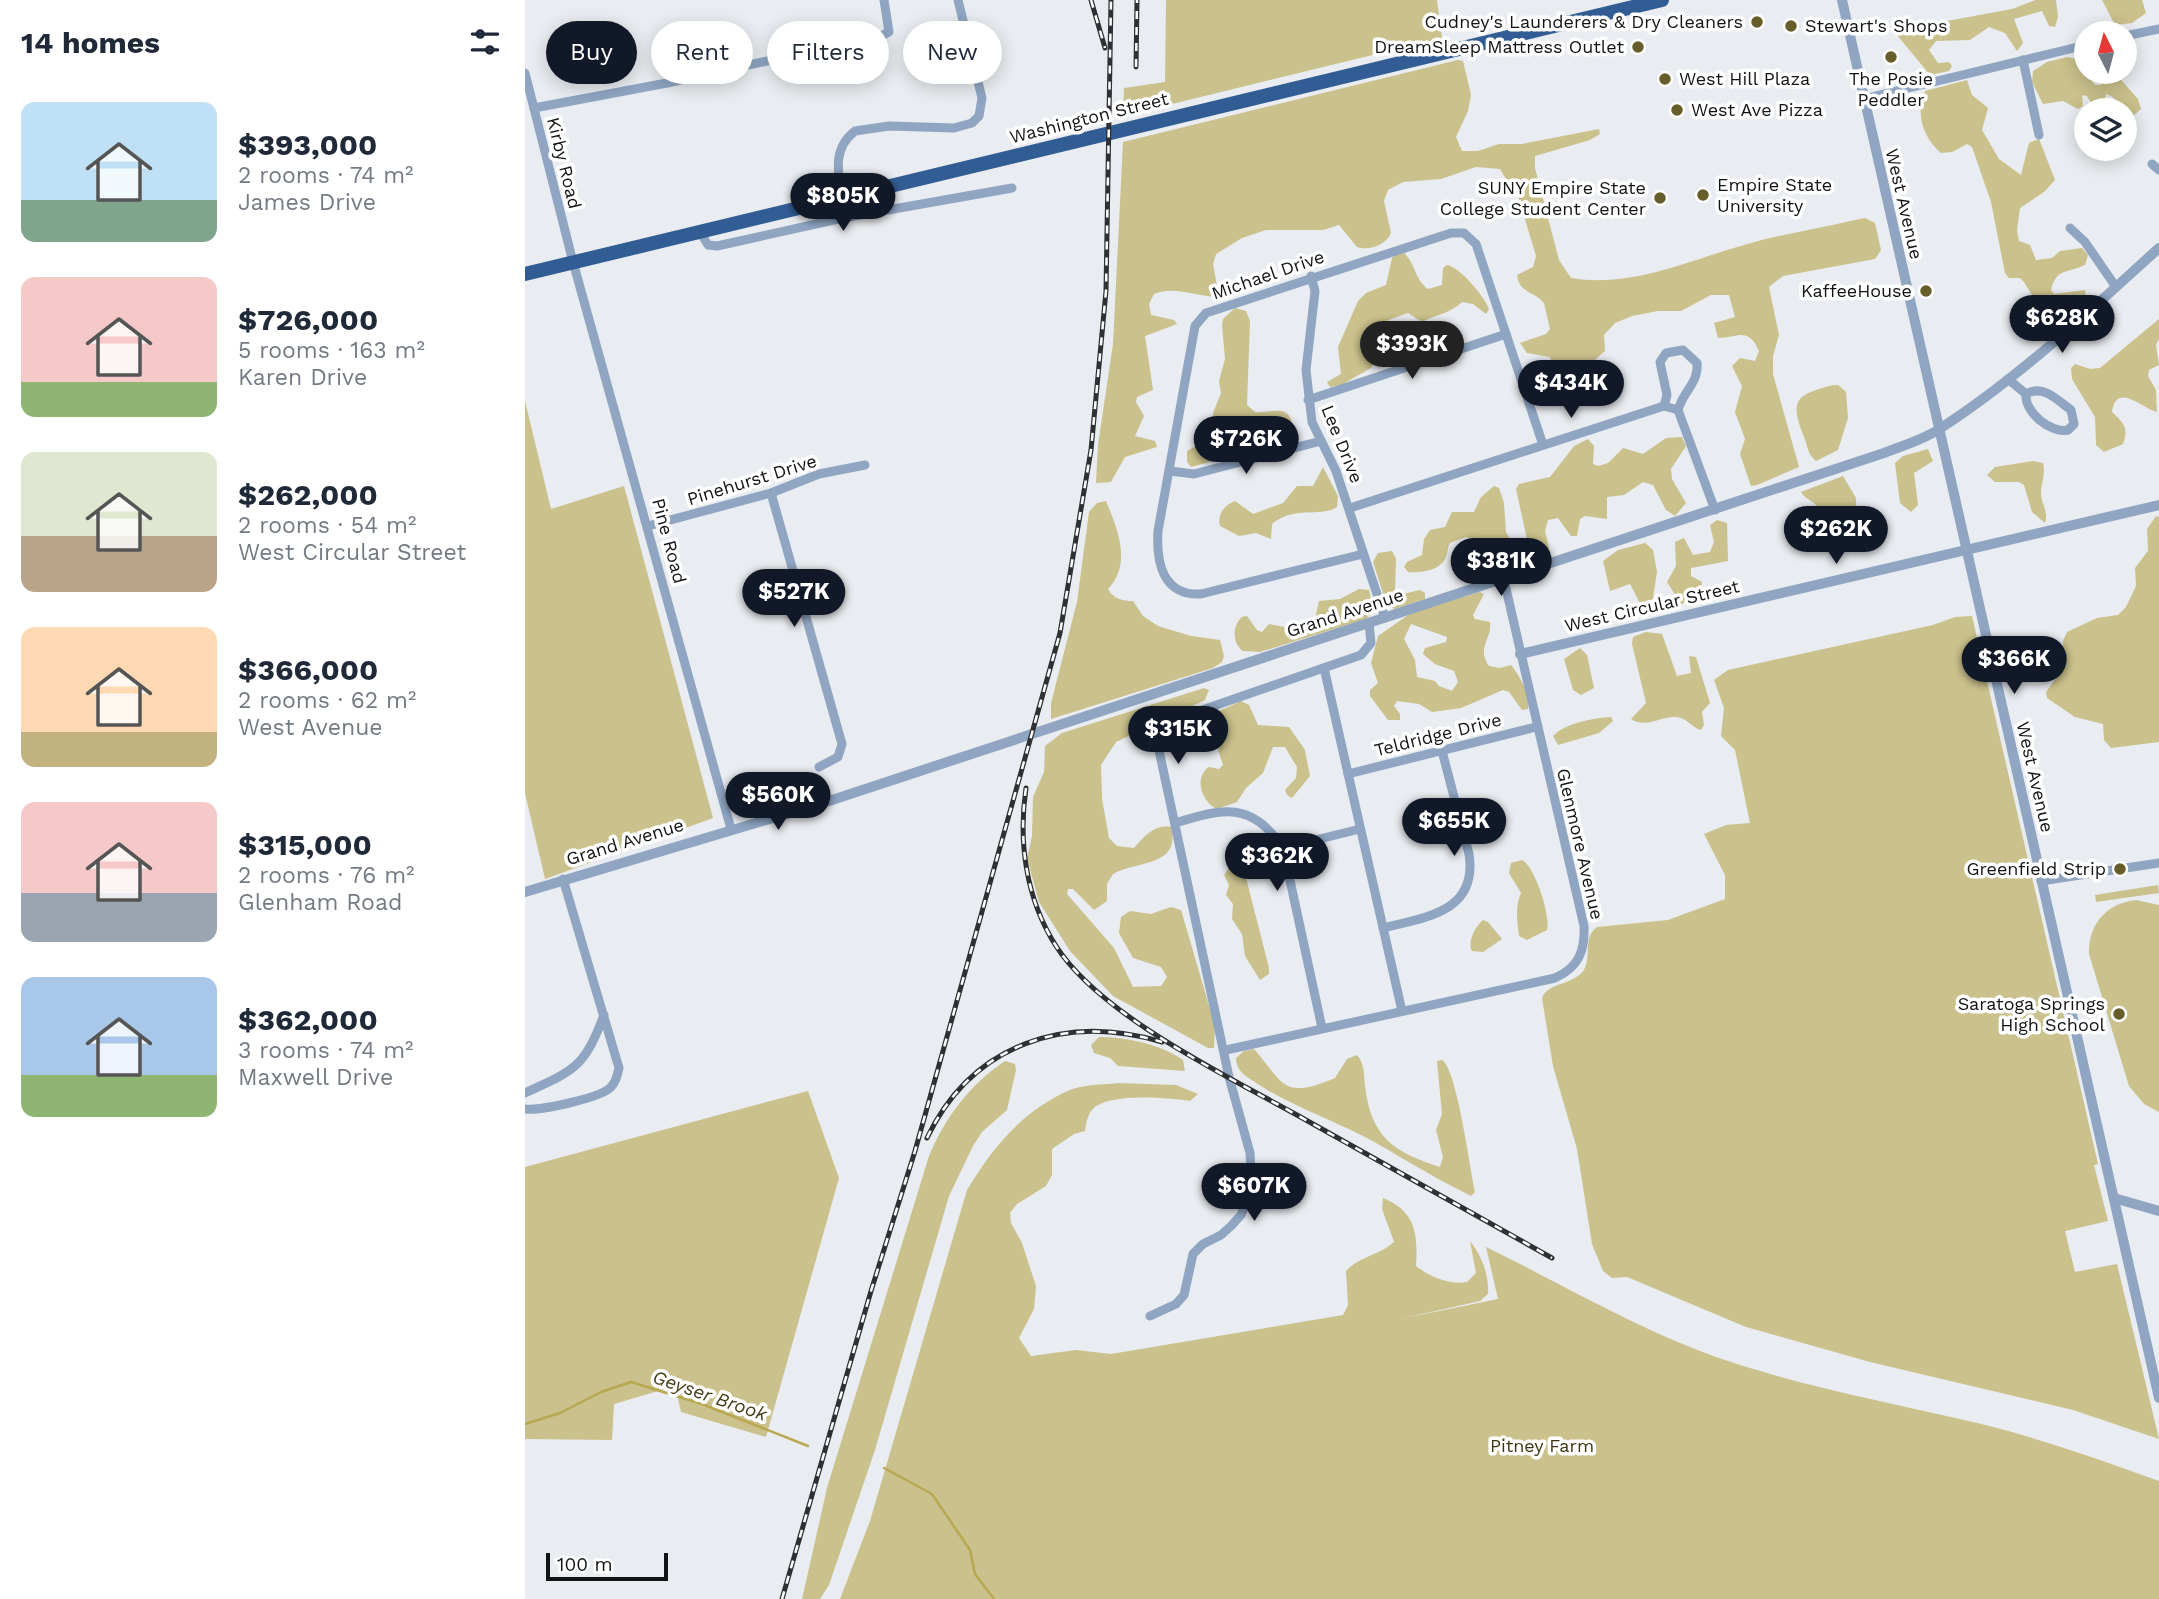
<!DOCTYPE html>
<meta charset="utf-8">
<style>
:root{--surface:#fff;--page:#f6f6f7;--text:#1f2937;--muted:#747a83;--accent:#111827}
body{margin:0;font-family:"Work Sans",sans-serif;background:var(--page);color:var(--text);height:100vh;display:flex;flex-direction:column;font-size:26px;white-space:nowrap}
*{box-sizing:border-box;margin:0}
p{font-size:23px;color:var(--muted)}
.icon{flex:none;width:38px;height:38px;fill:none;stroke:currentColor;stroke-width:2;stroke-linecap:round;stroke-linejoin:round}
.map{position:relative;flex:1;overflow:hidden}
.side{display:flex;flex-direction:column;background:var(--surface);width:525px}
.side>*{flex:none}
.banner{position:absolute;left:21px;top:21px;width:665px;height:63px;display:flex;gap:14px}
.needle{width:46px;rotate:354deg}
.controls{position:absolute;left:1549px;top:21px;display:grid;gap:14px}
.controls a{display:grid;place-items:center;width:63px;height:63px;border-radius:50%;background:var(--surface);box-shadow:0 4px 18px #0003;font-size:35px}
.scale{position:absolute;left:21px;bottom:18px;width:122px;box-sizing:border-box;padding-left:7px;border:4px solid #121315;border-top:0;font-size:19px;line-height:24px;white-space:nowrap;color:#121315;-webkit-text-stroke:5px #fff;paint-order:stroke}
.price{position:absolute;translate:-50% -60px;padding:0 16px;border-radius:24px;background:var(--accent);color:#fff;font-size:23px;line-height:46px;filter:drop-shadow(0 2px 4px #0008)}
.price::after{content:'';position:absolute;left:50%;top:42px;width:21px;height:16px;margin-left:-10px;background:inherit;clip-path:polygon(0 0,100% 0,50% 100%)}
.price.current{background:#222;color:#fff}
ul{padding:0;list-style:none}
li{display:flex;align-items:center;gap:21px;height:175px;padding:0 21px}
li span{display:grid;place-items:center;flex:none;width:196px;height:140px;border-radius:14px;color:#555}
li>.icon{margin-inline-start:auto}
span .icon{width:84px;height:84px;fill:#fffc;stroke-width:1}
li b{font-size:30px}
h2{display:flex;justify-content:space-between;align-items:center;height:84px;padding:0 21px;font-size:30px}
.pill{padding:0 24px;border-radius:32px;background:var(--surface);box-shadow:0 4px 18px #0003;font-size:24px;line-height:63px}
.pill.current{background:var(--accent);color:#fff}
main{display:flex;flex:1;min-height:0}
.map>svg:first-child{display:block}
</style>
<main>
<section class="side">
<h2>14 homes<svg class="icon" aria-label="filters" viewBox="0 0 24 24"><path d="M4 7h16M4 17h16"/><circle cx="9" cy="7" r="2"/><circle cx="15" cy="17" r="2"/></svg></h2>
<ul>
<li><span style="background:linear-gradient(#bfe0f5 70%,#7fa58c 0)"><svg class="icon" aria-label="home" viewBox="0 0 24 24"><path d="M3 11l9-7 9 7M6 9v11h12V9"/></svg></span><div><b>$393,000</b><p>2 rooms · 74 m²</p><p>James Drive</p></div></li>
<li><span style="background:linear-gradient(#f6c9c9 75%,#8fb573 0)"><svg class="icon" aria-label="home" viewBox="0 0 24 24"><path d="M3 11l9-7 9 7M6 9v11h12V9"/></svg></span><div><b>$726,000</b><p>5 rooms · 163 m²</p><p>Karen Drive</p></div></li>
<li><span style="background:linear-gradient(#dfe7d0 60%,#b9a48a 0)"><svg class="icon" aria-label="home" viewBox="0 0 24 24"><path d="M3 11l9-7 9 7M6 9v11h12V9"/></svg></span><div><b>$262,000</b><p>2 rooms · 54 m²</p><p>West Circular Street</p></div></li>
<li><span style="background:linear-gradient(#ffd9b3 75%,#c2b280 0)"><svg class="icon" aria-label="home" viewBox="0 0 24 24"><path d="M3 11l9-7 9 7M6 9v11h12V9"/></svg></span><div><b>$366,000</b><p>2 rooms · 62 m²</p><p>West Avenue</p></div></li>
<li><span style="background:linear-gradient(#f6c9c9 65%,#9aa5b1 0)"><svg class="icon" aria-label="home" viewBox="0 0 24 24"><path d="M3 11l9-7 9 7M6 9v11h12V9"/></svg></span><div><b>$315,000</b><p>2 rooms · 76 m²</p><p>Glenham Road</p></div></li>
<li><span style="background:linear-gradient(#a9c7e8 70%,#8fb573 0)"><svg class="icon" aria-label="home" viewBox="0 0 24 24"><path d="M3 11l9-7 9 7M6 9v11h12V9"/></svg></span><div><b>$362,000</b><p>3 rooms · 74 m²</p><p>Maxwell Drive</p></div></li>
</ul>
</section>
<div class="map">
<svg width="1634" height="1599" viewBox="0 0 1634 1599">
<rect width="100%" height="100%" fill="#e9ecf0"/>
<g fill="#cac18c" fill-rule="evenodd">
<polygon points="641,0 912,0 917,38 598,116 599,88 640,82"/>
<polygon points="1510,0 1531,0 1533,17 1530,27 1524,26 1517,11 1489,19 1498,43 1492,51 1480,33 1464,27 1445,40 1411,41 1404,50 1413,63 1424,62 1427,66 1424,71 1405,75 1372,35 1373,30 1487,9"/>
<polygon points="1577,0 1617,0 1621,13 1607,23 1590,25"/>
<path d="M1542 57 1552 59 1570 85H1576L1578 81 1577 72H1589L1613 99 1616 109 1608 116C1598 110 1592 97 1581 94L1578 110H1570L1562 96 1557 95 1558 106 1553 109 1538 101 1518 104 1507 82 1508 71 1522 62Z"/>
<path d="M933 60 938 61 946 95 943 111 931 137 937 151H953L974 144H997L1074 129 1075 134 1065 140 1010 156V168L1034 260 1046 278C1107 288 1162 261 1219 245 1255 234 1293 229 1330 220L1340 218 1350 223 1356 250 1350 259 1258 276 1244 287 1254 335 1248 356V374L1274 467 1232 485 1226 486 1215 454 1220 439 1210 412 1217 386 1207 366 1215 358 1230 361 1234 351C1223 326 1213 338 1193 338L1189 323 1210 317 1204 295H1186L1156 311H1133L1107 316 1090 323 1079 335 1080 351 1055 373 1059 395 1046 405 1038 397 1022 402 1011 397 1009 388 1025 382 1031 373 1025 357 1002 353 995 343 1021 334 1025 329 1019 303C1009 291 994 293 992 275L1008 267 1011 256 990 186 981 179 975 169 951 167 916 179 878 182 863 190 859 201 866 233C861 245 844 251 832 247L814 225 798 230H741L717 238 691 254 688 264 694 297C673 297 648 285 629 294L624 304 626 315 649 320 652 324 620 336 628 390 612 397 611 402 619 416 610 436 630 441 632 447 600 457 586 482 571 483 573 445 588 344 598 142Z"/>
<path d="M1442 80 1447 95 1463 108 1457 130 1474 159 1496 175 1504 143 1514 139 1530 180 1519 192 1495 208 1492 230 1494 241 1505 245 1511 260 1527 258 1535 251 1557 248 1563 255 1560 265C1543 273 1531 268 1526 290L1529 294 1560 290 1561 301 1531 325 1526 326 1499 282 1495 278H1484L1480 273 1466 202 1447 147 1442 144 1427 152 1416 153C1398 138 1390 113 1400 91Z"/>
<path d="M875 250C890 259 888 278 903 289L917 285 918 268 922 265C936 268 959 296 964 309L961 314 948 304 937 302C928 312 910 315 897 322L883 313C870 318 854 322 843 330L849 363 846 368 816 385 805 387 802 382 816 374 813 347 833 301 841 293 861 285 867 258Z"/>
<path d="M710 308 721 311 725 321 722 405 730 412C749 414 767 400 768 433L759 439C743 437 732 426 715 427L718 442 714 454 666 467 662 462V451L691 435 688 413 696 393 694 381 700 359 697 325 698 319Z"/>
<path d="M1634 319V339L1631 345 1634 365 1624 370 1623 376 1631 390 1632 412C1618 409 1591 381 1587 412 1599 423 1604 428 1598 444L1579 452 1571 445 1570 417 1547 379 1546 368 1550 364 1565 369 1575 368Z"/>
<path d="M1308 385H1313L1321 392 1323 418 1313 450 1291 461C1282 454 1283 446 1279 437 1264 399 1271 395 1308 385Z"/>
<polygon points="0,401 26,509 99,486 188,818 20,879 0,793"/>
<polygon points="1157,437 1161,446 1146,469 1147,479 1161,503 1150,516 1141,510 1128,485 1118,482 1099,495 1082,497 1082,519 1060,516 1055,519 1052,536 1046,536 1033,518 1023,520 1020,531 1025,552 1015,557 1005,553 991,489 994,484 1025,477 1049,446 1063,439 1069,446 1068,464 1073,466 1083,463 1098,448 1118,454 1141,438"/>
<polygon points="1403,449 1408,461 1389,473 1393,505 1386,512 1375,503 1370,463 1378,456"/>
<path d="M1508 461 1518 463C1521 474 1516 483 1516 493 1516 504 1524 512 1520 523L1507 512 1499 485 1494 482H1470L1462 475 1470 467Z"/>
<path d="M798 467 813 496 812 507C796 518 769 505 747 524L746 539 731 533 714 536 695 526C692 515 699 505 710 501L728 514 758 503 772 486H788Z"/>
<path d="M1318 476 1331 498V506L1309 519 1305 532 1288 535 1284 528 1295 515C1293 500 1282 502 1276 492Z"/>
<path d="M969 486 974 488 979 503 981 532 995 557 993 563 972 574 956 577C942 566 944 555 951 541L941 537 925 543C922 548 923 554 920 559 914 571 894 573 883 572L879 567 882 562 897 555 899 539 905 530 920 527 927 512H949L956 497Z"/>
<path d="M581 501C593 530 607 564 583 589 588 599 598 601 608 601L618 616 633 626 666 636 695 640 699 656 697 662 688 668 526 719V703L552 602 564 512 572 503Z"/>
<polygon points="1631,516 1634,517 1634,742 1586,748 1579,740 1578,724 1550,717 1522,698 1521,692 1537,670 1538,641 1542,632 1572,618 1593,615 1601,607 1611,586 1610,568 1623,551 1622,529"/>
<polygon points="1192,520 1202,523 1203,561 1166,568 1166,576 1177,582 1175,598 1156,604 1142,582 1151,566 1150,542 1159,538 1168,555 1185,552 1189,542 1185,525"/>
<polygon points="1120,543 1128,550 1132,572 1126,611 1118,609 1105,584 1085,591 1078,561 1093,550"/>
<polygon points="867,551 871,559 870,591 878,594 895,590 900,593 900,599 870,609 862,606 848,562 853,553"/>
<path d="M834 589 844 590 849 611 841 619 735 652 718 651C707 643 707 626 717 617L722 616 732 630 737 632 744 624 765 628 790 619 794 601 815 599Z"/>
<path d="M954 592 959 594 948 615 950 619 965 622C967 640 951 647 964 666L975 668 986 665C995 676 1005 694 1003 709L997 710 984 692 978 690 936 708 907 712 894 704 872 701 869 706 875 714V720H863L845 696V690L853 683 846 663 853 636 886 613ZM886 624 922 637 921 642 900 648 898 654 910 664 929 671 933 682 927 691 914 686 910 681 892 677 890 660 879 639Z"/>
<path d="M1447 616 1573 1164 1569 1165 1583 1221 1540 1231 1550 1272 1592 1264 1634 1439 1548 1410 1345 1362 1221 1327 1102 1277 1087 1278 1078 1271 1067 1244 1052 1149 1028 1066 1017 998C1023 982 1049 985 1059 970 1067 956 1057 938 1072 927L1143 920 1200 899V875L1179 834 1201 825 1225 823 1210 750 1196 736 1199 708 1189 680 1203 670 1408 625 1430 617Z"/>
<path d="M1121 632 1137 634 1152 676 1166 673 1164 656 1171 657 1185 703 1177 712 1179 725 1176 730C1167 728 1163 718 1151 717 1135 716 1121 729 1106 719L1121 703 1107 644 1108 637Z"/>
<polygon points="1055,648 1062,655 1069,688 1056,695 1048,690 1039,659"/>
<path d="M679 688 684 690 680 700 591 742 576 765 577 799 584 838 592 846 609 848C619 837 629 824 646 827 656 867 613 860 588 874L582 884V901L569 910 548 889H543L542 894 589 948 608 987 636 986 642 977 636 967 608 958 594 933 596 917 605 911 626 914 646 907 656 910 690 1026 689 1048H683L588 996 545 951 514 902 502 858 507 836 508 797 519 772 520 746 537 733Z"/>
<path d="M716 701 724 705 733 725 764 727 780 750 785 776 767 798 762 795 760 790 771 778 772 767 760 747H748L738 773 721 788 712 802 692 809C677 802 668 778 684 767L694 769 698 765 684 722 690 713Z"/>
<path d="M1086 717 1088 721 1074 733 1033 745 1028 736C1040 723 1069 718 1086 717Z"/>
<polygon points="711,853 717,862 744,968 744,974 735,980 720,956 717,934 707,919 708,904 701,895 704,885 699,875 705,867 707,856"/>
<path d="M997 860C1010 866 1026 917 1022 930L1002 940 994 936C992 921 990 906 996 893L984 873 986 863Z"/>
<polygon points="1633,885 1634,893 1571,902 1570,895"/>
<path d="M1611 900 1634 905V1112L1619 1104 1604 1086 1564 954C1563 924 1582 903 1611 900Z"/>
<path d="M958 920 963 922 977 939 958 952 947 951C942 942 950 927 958 920Z"/>
<path d="M574 1037C600 1037 636 1044 658 1060L660 1071 593 1066 585 1058 569 1053 566 1045Z"/>
<path d="M729 1049C759 1084 758 1100 810 1078L822 1059 832 1055C840 1064 839 1076 840 1086 846 1137 868 1152 915 1167L918 1157 911 1130 917 1114 912 1061 917 1060C932 1069 945 1169 950 1192L946 1196C913 1180 883 1161 851 1143 810 1120 764 1106 725 1079 717 1074 711 1068 711 1058L719 1051Z"/>
<path d="M480 1061 490 1064 491 1070 482 1110 457 1132 448 1146 424 1196 350 1450 304 1585 295 1599H277L302 1488 404 1156C420 1118 445 1084 480 1061Z"/>
<path d="M593 1083 651 1085 673 1094 665 1101C644 1098 582 1092 567 1110 562 1116 561 1124 560 1131L549 1134 527 1149V1175L521 1186 492 1204 485 1213 486 1223 497 1243 511 1286 509 1309 494 1338 506 1356 551 1350 586 1354 818 1315 823 1305 821 1271C835 1256 855 1255 869 1242L857 1209 858 1198C891 1211 893 1235 891 1266 905 1277 924 1285 942 1282L951 1273 945 1241C957 1256 964 1275 963 1294L955 1301 875 1319 973 1299 961 1247C1039 1285 1117 1332 1200 1360 1283 1388 1368 1403 1452 1423 1514 1438 1574 1459 1634 1481V1599H315L345 1521 442 1190C468 1147 497 1111 545 1090 560 1084 578 1085 593 1083Z"/>
<polygon points="283,1091 314,1178 241,1437 156,1412 150,1386 89,1404 87,1440 0,1439 0,1167"/>
</g>
<g fill="none" stroke-linecap="round" stroke-linejoin="round">
<g stroke="#b7a851" stroke-width="2.5">
<polyline points="0,1424 35,1413 76,1392 106,1382 177,1404 283,1446"/>
<polyline points="359,1468 407,1494 445,1550 450,1574 469,1599"/>
</g>
<g stroke="#8fa5c2" stroke-width="9">
<polyline points="1600,36 1634,29"/>
<polyline points="1498,60 1514,135"/>
<polyline points="0,73 48,262 206,829"/>
<polyline points="1338,99 1561,45"/>
<polyline points="9,108 142,83 356,36 364,32 359,0"/>
<polyline points="1627,164 1634,170"/>
<path d="M317 198C313 172 307 149 330 131L364 126 429 128 447 123 454 116 457 98 433 0"/>
<polyline points="1545,228 1560,242 1591,287"/>
<polyline points="175,232 183,245 192,246 318,218 487,188"/>
<polyline points="786,276 790,291 781,370 787,422 811,471 860,618"/>
<path d="M1483 379 1501 394C1499 412 1526 434 1543 430L1549 424 1546 410C1532 400 1518 384 1501 394"/>
<polyline points="783,400 981,334"/>
<path d="M1139 406 1142 395 1135 362 1141 353 1158 350 1172 363C1174 383 1158 391 1153 410"/>
<polyline points="645,471 669,474 796,441"/>
<polyline points="246,493 317,744 313,757 294,767"/>
<polyline points="825,508 1139,406 1153,410 1190,510"/>
<polyline points="123,526 246,493 294,474 340,465"/>
<path d="M838 554 676 594C638 596 631 563 633 531L670 326 681 313 926 233H939L951 244 1018 445"/>
<polyline points="799,668 877,1011"/>
<polyline points="823,774 1011,727"/>
<path d="M650 823C699 808 726 801 758 848L797 1028"/>
<polyline points="758,848 835,829"/>
<polyline points="1516,881 1634,863"/>
<path d="M858 928C901 917 953 912 944 854L917 751"/>
<path d="M701 1050 1030 978C1054 967 1060 951 1059 926L979 580"/>
<path d="M0 1093C50 1070 59 1068 79 1015"/>
<path d="M0 1109C15 1111 74 1098 85 1088 91 1082 92 1076 94 1068L38 879"/>
<polyline points="625,1316 651,1304 659,1295 668,1254 678,1244 696,1235 706,1226 716,1215 727,1188 725,1153 704,1077 632,741 634,731 654,718 836,655 846,643 844,623"/>
</g>
<g stroke="#8fa5c2" stroke-width="10">
<polyline points="1317,0 1634,1398"/>
<polyline points="995,654 1634,505"/>
<path d="M0 892 298 803 1359 453C1377 446 1397 440 1413 430 1494 378 1563 312 1634 248"/>
<polyline points="1589,1198 1634,1211"/>
</g>
<polyline stroke="#325d94" stroke-width="14" points="0,274 1137,0"/>
<defs>
<g id="rail">
<polyline points="566,0 580,48"/>
<polyline points="611,67 612,0"/>
<path d="M501 788C493 842 501 899 531 946 575 1015 700 1075 772 1115 857 1163 942 1210 1027 1258"/>
<path d="M402 1138C447 1044 540 1013 637 1042"/>
<polyline points="257,1599 346,1291 390,1151 535,633 566,450 581,291 586,0"/>
</g>
</defs>
<use href="#rail" stroke="#2f3033" stroke-width="5"/>
<use href="#rail" stroke="#fff" stroke-width="2.5" stroke-dasharray="8" stroke-linecap="butt"/>
</g>
<g fill="#665d2a" stroke="#fff" stroke-width="2.5">
<circle cx="1232" cy="22" r="7"/>
<circle cx="1266" cy="26" r="7"/>
<circle cx="1113" cy="47" r="7"/>
<circle cx="1366" cy="57" r="7"/>
<circle cx="1140" cy="79" r="7"/>
<circle cx="1152" cy="110" r="7"/>
<circle cx="1178" cy="195" r="7"/>
<circle cx="1135" cy="198" r="7"/>
<circle cx="1401" cy="291" r="7"/>
<circle cx="1595" cy="869" r="7"/>
<circle cx="1594" cy="1014" r="7"/>
</g>
<g text-anchor="middle" stroke-width="7" stroke-linejoin="round" paint-order="stroke">
<g font-size="18" fill="#121315" stroke="#fff" text-anchor="end">
<text x="1218" y="28">Cudney's Launderers &amp; Dry Cleaners</text>
<text x="1280" y="32" text-anchor="start">Stewart's Shops</text>
<text x="1099" y="53">DreamSleep Mattress Outlet</text>
<text x="1154" y="85" text-anchor="start">West Hill Plaza</text>
<text x="1366" y="85" text-anchor="middle">The Posie<tspan x="1366" dy="21">Peddler</tspan></text>
<text x="1166" y="116" text-anchor="start">West Ave Pizza</text>
<text x="1192" y="191" text-anchor="start">Empire State<tspan x="1192" dy="21">University</tspan></text>
<text x="1121" y="194">SUNY Empire State<tspan x="1121" dy="21">College Student Center</tspan></text>
<text x="1387" y="297">KaffeeHouse</text>
<text x="1581" y="875">Greenfield Strip</text>
<text x="1580" y="1010">Saratoga Springs<tspan x="1580" dy="21">High School</tspan></text>
</g>
<g font-size="18" fill="#121315" stroke="#fff">
<text transform="translate(564 118) rotate(-14)" y="6">Washington Street</text>
<text transform="translate(39 163) rotate(76)" y="6">Kirby Road</text>
<text transform="translate(1379 204) rotate(77)" y="6">West Avenue</text>
<text transform="translate(743 275) rotate(-19)" y="6">Michael Drive</text>
<text transform="translate(817 444) rotate(68)" y="6">Lee Drive</text>
<text transform="translate(227 480) rotate(-17)" y="6">Pinehurst Drive</text>
<text transform="translate(144 541) rotate(75)" y="6">Pine Road</text>
<text transform="translate(1127 606) rotate(-13)" y="6">West Circular Street</text>
<text transform="translate(820 613) rotate(-18)" y="6">Grand Avenue</text>
<text transform="translate(913 735) rotate(-14)" y="6">Teldridge Drive</text>
<text transform="translate(1510 777) rotate(77)" y="6">West Avenue</text>
<text transform="translate(100 842) rotate(-17)" y="6">Grand Avenue</text>
<text transform="translate(1055 844) rotate(77)" y="6">Glenmore Avenue</text>
</g>
<g font-size="18" fill="#3d3610" stroke="#fff">
<text x="1017" y="1452">Pitney Farm</text>
</g>
<g font-size="19" font-style="italic" fill="#443e18" stroke="#fff">
<text transform="translate(185 1395) rotate(19)" y="7">Geyser Brook</text>
</g>
</g>
</svg>
<div class="controls">
<a><svg class="needle" viewBox="-14 -14 28 28"><path d="M0-13l5 13h-10z" fill="#e53935"/><path d="M0 13l5-13h-10z" fill="#747a83"/></svg></a>
<a><svg class="icon" aria-label="layers" viewBox="0 0 24 24"><path d="M12 4l9 5-9 5-9-5zM3 14l9 5 9-5"/></svg></a>
</div>
<div class="scale">100 m</div>
<b class="price" style="left:318px;top:233px">$805K</b>
<b class="price" style="left:1537px;top:355px">$628K</b>
<b class="price current" style="left:887px;top:381px">$393K</b>
<b class="price" style="left:1046px;top:420px">$434K</b>
<b class="price" style="left:721px;top:476px">$726K</b>
<b class="price" style="left:1311px;top:566px">$262K</b>
<b class="price" style="left:976px;top:598px">$381K</b>
<b class="price" style="left:269px;top:629px">$527K</b>
<b class="price" style="left:1489px;top:696px">$366K</b>
<b class="price" style="left:653px;top:766px">$315K</b>
<b class="price" style="left:253px;top:832px">$560K</b>
<b class="price" style="left:929px;top:858px">$655K</b>
<b class="price" style="left:752px;top:893px">$362K</b>
<b class="price" style="left:729px;top:1223px">$607K</b>
<div class="banner">
<a class="pill current">Buy</a>
<a class="pill">Rent</a>
<a class="pill">Filters</a>
<a class="pill">New</a>
</div>
</div>
</main>
